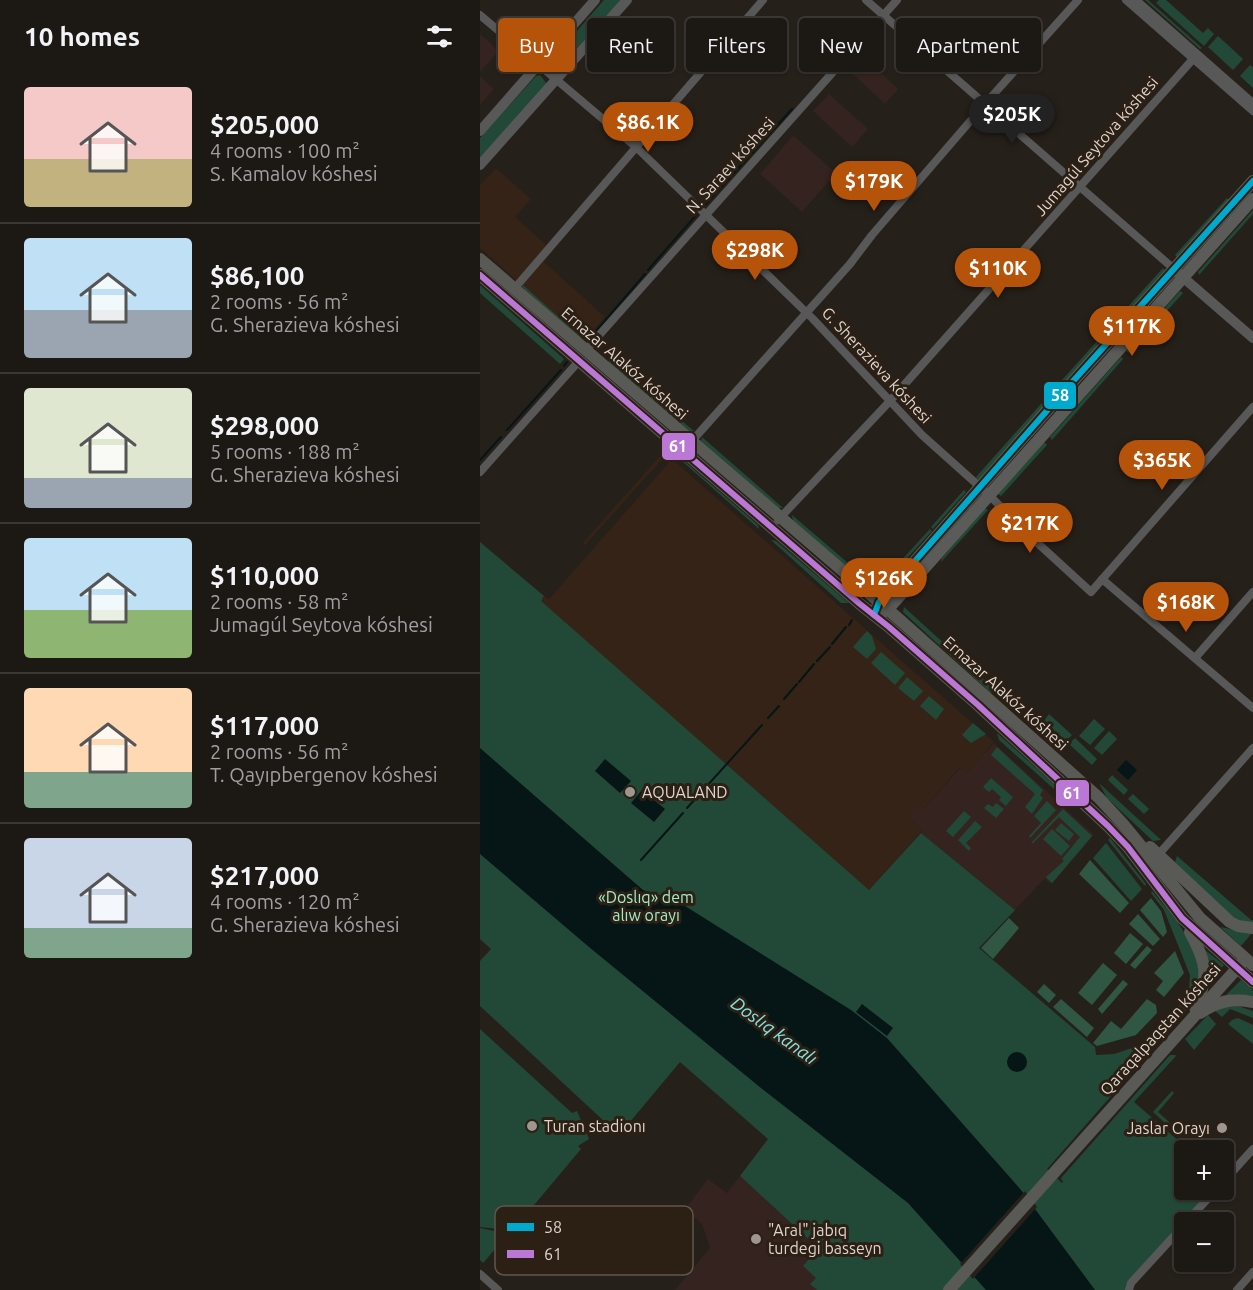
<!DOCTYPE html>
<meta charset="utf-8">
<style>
:root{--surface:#1c1814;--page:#292522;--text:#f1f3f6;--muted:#a0a0a0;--line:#3a3734;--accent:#b45309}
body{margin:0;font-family:Ubuntu,sans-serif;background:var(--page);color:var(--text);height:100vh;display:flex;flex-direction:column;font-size:22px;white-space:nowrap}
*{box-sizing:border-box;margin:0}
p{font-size:20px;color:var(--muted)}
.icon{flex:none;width:33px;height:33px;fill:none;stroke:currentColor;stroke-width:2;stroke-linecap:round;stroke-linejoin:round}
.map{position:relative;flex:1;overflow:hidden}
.drawer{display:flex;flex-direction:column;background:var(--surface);width:480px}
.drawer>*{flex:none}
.top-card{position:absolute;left:18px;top:18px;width:570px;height:54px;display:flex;gap:12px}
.controls{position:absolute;left:694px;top:1140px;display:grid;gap:12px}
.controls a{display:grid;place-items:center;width:60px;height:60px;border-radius:6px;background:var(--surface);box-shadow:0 2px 4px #0004,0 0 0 2px var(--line);font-size:30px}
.price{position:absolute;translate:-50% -51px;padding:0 14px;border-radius:21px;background:var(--accent);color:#fff;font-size:20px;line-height:39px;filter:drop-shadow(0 2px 3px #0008)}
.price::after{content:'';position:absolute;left:50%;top:36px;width:18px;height:14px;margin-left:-9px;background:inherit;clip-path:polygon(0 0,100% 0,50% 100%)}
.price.selected{background:#222;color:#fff}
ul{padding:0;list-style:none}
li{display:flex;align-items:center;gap:18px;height:150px;padding:0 24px}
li+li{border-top:2px solid var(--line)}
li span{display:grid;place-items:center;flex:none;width:168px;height:120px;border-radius:6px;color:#555}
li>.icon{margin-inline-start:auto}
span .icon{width:72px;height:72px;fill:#fffc;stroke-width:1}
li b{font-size:26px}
h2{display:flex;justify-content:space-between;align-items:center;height:72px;padding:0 24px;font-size:26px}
.pill{padding:0 21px;border-radius:6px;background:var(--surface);box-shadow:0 2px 4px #0004,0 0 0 2px var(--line);font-size:21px;line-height:54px}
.pill.selected{background:var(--accent);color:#fff}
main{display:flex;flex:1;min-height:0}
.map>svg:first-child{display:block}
</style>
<main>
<section class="drawer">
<h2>10 homes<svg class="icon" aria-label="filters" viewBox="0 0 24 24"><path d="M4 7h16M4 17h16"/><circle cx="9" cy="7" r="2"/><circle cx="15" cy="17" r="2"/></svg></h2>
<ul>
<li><span style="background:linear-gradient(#f6c9c9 60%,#c2b280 0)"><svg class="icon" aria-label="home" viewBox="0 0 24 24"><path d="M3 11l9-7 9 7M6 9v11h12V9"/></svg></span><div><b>$205,000</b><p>4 rooms · 100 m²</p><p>S. Kamalov kóshesi</p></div></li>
<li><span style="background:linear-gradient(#bfe0f5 60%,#9aa5b1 0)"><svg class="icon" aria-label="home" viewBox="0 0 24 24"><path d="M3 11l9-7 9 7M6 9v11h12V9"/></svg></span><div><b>$86,100</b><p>2 rooms · 56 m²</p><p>G. Sherazieva kóshesi</p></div></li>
<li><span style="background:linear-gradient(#dfe7d0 75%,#9aa5b1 0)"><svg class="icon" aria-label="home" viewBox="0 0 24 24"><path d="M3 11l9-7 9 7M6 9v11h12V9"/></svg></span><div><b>$298,000</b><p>5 rooms · 188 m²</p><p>G. Sherazieva kóshesi</p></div></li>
<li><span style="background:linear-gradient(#bfe0f5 60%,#8fb573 0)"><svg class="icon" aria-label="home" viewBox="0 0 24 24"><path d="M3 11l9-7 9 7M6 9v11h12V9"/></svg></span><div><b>$110,000</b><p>2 rooms · 58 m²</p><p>Jumagúl Seytova kóshesi</p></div></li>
<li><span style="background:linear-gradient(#ffd9b3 70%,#7fa58c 0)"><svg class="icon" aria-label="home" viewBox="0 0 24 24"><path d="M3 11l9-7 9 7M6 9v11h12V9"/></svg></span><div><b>$117,000</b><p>2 rooms · 56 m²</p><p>T. Qayıpbergenov kóshesi</p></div></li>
<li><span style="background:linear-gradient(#c9d6e8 75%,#7fa58c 0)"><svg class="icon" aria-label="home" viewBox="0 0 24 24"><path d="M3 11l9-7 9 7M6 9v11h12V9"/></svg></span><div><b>$217,000</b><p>4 rooms · 120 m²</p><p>G. Sherazieva kóshesi</p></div></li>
</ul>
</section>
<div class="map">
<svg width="773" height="1290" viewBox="0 0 773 1290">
<rect width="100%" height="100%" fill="#26201a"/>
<g fill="#342316">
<polygon points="16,168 51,199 35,217 73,251 64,262 125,317 104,341 0,248 0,185"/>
<polygon points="181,455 183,458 105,545 103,543"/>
<polygon points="192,459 514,742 486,774 479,768 444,808 428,816 443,830 389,890 60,601 65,596 69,599"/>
</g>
<g fill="#34231f">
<polygon points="0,34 19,51 0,72"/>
<polygon points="384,57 418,89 405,104 371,72"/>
<polygon points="0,76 14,89 0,105"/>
<polygon points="349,94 388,129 372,147 333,111"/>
<polygon points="313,135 356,173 322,212 280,174"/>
<polygon points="514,743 614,835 572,884 564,879 535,910 441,833 443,830 427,816 438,804 444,808 480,768 486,773"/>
<polygon points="260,1176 338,1248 385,1290 195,1290 230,1248 222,1224 205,1209 228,1179 247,1193"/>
</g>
<g fill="#224937">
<polygon points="124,0 142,0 77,73 69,69 69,63"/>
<polygon points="665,0 668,0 722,48 720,49"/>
<polygon points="679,0 686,0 723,33 728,28 734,34 724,46 676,3"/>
<polygon points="738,36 763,59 753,70 728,47"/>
<polygon points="770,65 773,67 773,88 760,76"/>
<polygon points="60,75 67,84 0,160 0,138 56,76"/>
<polygon points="747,198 749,200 697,257 695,255"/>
<polygon points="773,210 773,214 719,275 718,272"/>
<polygon points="683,268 685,270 631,331 626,334 624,333"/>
<polygon points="0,285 84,359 80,364 0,293"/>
<polygon points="43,285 101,337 99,339 42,287"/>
<polygon points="700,291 703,293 649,353 646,351"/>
<polygon points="618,340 617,346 585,382 582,380"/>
<polygon points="641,357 643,359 572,440 570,437"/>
<polygon points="129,360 214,431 209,432 128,362"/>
<polygon points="577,386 580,388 498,480 496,477"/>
<polygon points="222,437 303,508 298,508 221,441"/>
<polygon points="564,442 567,445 521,496 518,494"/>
<polygon points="203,460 278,525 279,529 202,461"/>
<polygon points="484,490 486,492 453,529 451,527"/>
<polygon points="505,508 508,510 461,562 462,558"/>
<polygon points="312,515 382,575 380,578 313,521"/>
<polygon points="450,529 452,531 419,567 417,565"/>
<polygon points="291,540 296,541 369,603 361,603"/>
<polygon points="0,542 64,596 61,601 389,890 441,833 535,910 499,948 615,1047 616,1055 634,1054 652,1048 656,1051 659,1048 666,1052 667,1055 567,1169 582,1183 583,1182 581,1178 690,1055 695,1055 696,1056 654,1102 709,1150 705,1150 705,1190 732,1190 645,1290 337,1290 330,1284 336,1278 323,1266 338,1248 260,1176 288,1139 200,1062 139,1135 0,1006 0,961 11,949 0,939"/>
<polygon points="424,607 514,689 511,693 423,612"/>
<polygon points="387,631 392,636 396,649 387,659 373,647"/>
<polygon points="401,652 425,673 415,685 391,663"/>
<polygon points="427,677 443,691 434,701 418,688"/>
<polygon points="449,696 464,709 456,720 440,706"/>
<polygon points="569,714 592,735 586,741 564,721"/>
<polygon points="614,719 625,729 610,745 599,736"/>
<polygon points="493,723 506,734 491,743 482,735"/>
<polygon points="629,731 637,739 622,755 614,748"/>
<polygon points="517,733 584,793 585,797 584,798 519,740"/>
<polygon points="595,738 617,759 612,765 589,744"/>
<polygon points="517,747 563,790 560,795 563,798 552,814 545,807 555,794 511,755"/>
<polygon points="632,775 648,790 644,795 628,780"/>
<polygon points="511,778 533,797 526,806 519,800 521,797 512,789 509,792 503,787"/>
<polygon points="619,783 681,840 673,841 627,798"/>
<polygon points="653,794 669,809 664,814 648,799"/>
<polygon points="567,801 576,810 550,838 549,836 561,823 554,816"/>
<polygon points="516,803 524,809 516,818 504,808 508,804 513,807"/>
<polygon points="583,809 612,836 572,883 566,877 584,861 582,859 600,837 579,817 553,843 551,843"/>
<polygon points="484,811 491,817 473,837 466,831"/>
<polygon points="495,821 502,827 486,843 491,848 489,851 478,840"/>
<polygon points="581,823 594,834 589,841 575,830"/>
<polygon points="572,829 590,846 581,856 563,839"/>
<polygon points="630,838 666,884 665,886 628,840"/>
<polygon points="626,843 662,889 651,901 613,858"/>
<polygon points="697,856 771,920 773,920 773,924 753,919 695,862"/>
<path d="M672 891C698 922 735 961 711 1003 707 1011 698 1018 693 1025L688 1018 707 996 709 990 710 975 684 910 671 893Z"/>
<polygon points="740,927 772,933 761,946"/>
<polygon points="724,949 744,965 728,984 729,961"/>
<polygon points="761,980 773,990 773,996 754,994 743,998"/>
<polygon points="755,1005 773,1011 773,1018 750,1009 742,1017 734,1010"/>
<polygon points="728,1015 736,1024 714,1050 705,1039"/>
<polygon points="758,1018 773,1025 773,1044 748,1024 752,1020"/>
<polygon points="684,1022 688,1030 675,1045 665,1043"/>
<polygon points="0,1029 92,1113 97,1111 109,1139 98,1146 101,1149 39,1223 29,1227 28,1230 0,1227"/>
<polygon points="692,1091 694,1093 678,1112 700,1132 698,1135 673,1112"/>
<polygon points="0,1228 19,1232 23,1240 3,1263 0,1260"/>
</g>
<g fill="#2f5744">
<polygon points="610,860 649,903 640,913 599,874"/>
<polygon points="671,898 681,911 687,932 683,937 660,910"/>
<polygon points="658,914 680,939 673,946 649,924"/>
<polygon points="529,918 539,928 513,959 501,948"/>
<polygon points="650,933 663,944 646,964 634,953"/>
<polygon points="667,946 672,950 655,969 650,965"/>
<polygon points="695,951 704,973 684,997 676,990 683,981 674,973"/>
<polygon points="623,963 637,975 612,1005 598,993"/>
<polygon points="643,980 648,984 622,1014 618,1009"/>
<polygon points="564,984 576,995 569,1003 557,992"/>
<polygon points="581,999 614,1028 607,1037 573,1007"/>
<polygon points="667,999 676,1005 677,1013 656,1035 617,1046 613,1043 631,1021 641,1029"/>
</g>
<g fill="#061515">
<polygon points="0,748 163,890 197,901 371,1010 407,1038 541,1190 615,1290 506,1290 428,1203 281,1088 109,947 0,854"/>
<polygon points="125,759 151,781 140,793 115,771"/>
<polygon points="646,760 657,770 648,780 637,770"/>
<polygon points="162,790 185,809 174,822 151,803"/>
<polygon points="382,1004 413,1028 407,1036 376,1012"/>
<circle cx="537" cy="1062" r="10"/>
</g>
<polygon fill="#26201a" points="545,1191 557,1207 493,1279 480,1264"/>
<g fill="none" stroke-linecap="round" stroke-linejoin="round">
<g stroke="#061515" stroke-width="2">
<polyline points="225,205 312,109"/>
<polyline points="168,270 218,213"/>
<polyline points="111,337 165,274"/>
<polyline points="84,366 87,362"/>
<polyline points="27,430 81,370"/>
<polyline points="0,460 21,437"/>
<polyline points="369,625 372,620"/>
<polyline points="352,644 366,627"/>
<polyline points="337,661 350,647"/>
<polyline points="319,682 334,664"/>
<polyline points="304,699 317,684"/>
<polyline points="288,718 299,706"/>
<polyline points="207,808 282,725"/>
<polyline points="161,860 203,813"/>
</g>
<g stroke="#585858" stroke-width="8">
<polyline points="386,0 694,269"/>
<polyline points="646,0 773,111"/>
<polyline points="656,0 773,103"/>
<polyline points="0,15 156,147 333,319 442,435 509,495 552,538 611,592 773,407"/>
<polyline points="34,289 283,0"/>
<polyline points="105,351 417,0"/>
<polyline points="211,442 370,264 392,235 505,104 598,0"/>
<polyline points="0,472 99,361"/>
<polyline points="298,520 409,402 713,59"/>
<polyline points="622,579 773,708"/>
<polyline points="715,658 773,592"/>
<polyline points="678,859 678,855 773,748"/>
<polyline points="744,1181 773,1149"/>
<polyline points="706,1222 736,1190"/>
<polyline points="0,1274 18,1290"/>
<polyline points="649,1290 651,1283 705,1224"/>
<polyline points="757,1290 773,1272"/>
</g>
<g stroke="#585858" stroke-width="10">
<polyline points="0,131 115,0"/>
<polyline points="0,165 147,0"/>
<polyline points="698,273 773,338"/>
</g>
<g stroke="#5b5c5a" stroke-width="12">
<polyline points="401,613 408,609 773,199"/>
<polyline points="394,615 399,602 586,389 773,181"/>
</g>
<g stroke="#595956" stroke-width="12">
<polyline points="0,259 420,620 619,798 643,824 720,918 773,965"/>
<polyline points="0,275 380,604 409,627 498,705 628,826 648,847 702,918 773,982"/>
<polyline points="670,847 750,922 758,926 773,928"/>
<path d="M710 932C726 961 730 976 715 1008"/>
<path d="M720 1013C737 1001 753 998 773 1002"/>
<polyline points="469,1290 761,964"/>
</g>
<defs>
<polyline id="bus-1" points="394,615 399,602 586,389 773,181"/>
<polyline id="bus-2" points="0,275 380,604 409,627 498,705 628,826 648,847 702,918 773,982"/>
</defs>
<use href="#bus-1" stroke="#2c1f14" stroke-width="10"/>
<use href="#bus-2" stroke="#2c1f14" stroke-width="10"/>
<use href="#bus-1" stroke="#00a9ce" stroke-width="6"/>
<use href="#bus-2" stroke="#ba77d6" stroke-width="6"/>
</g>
<g fill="#9e968f" stroke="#2c1f14" stroke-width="2">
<circle cx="150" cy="792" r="6"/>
<circle cx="52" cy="1126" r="6"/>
<circle cx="742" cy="1128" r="6"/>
<circle cx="276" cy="1239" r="6"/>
</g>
<g text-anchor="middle" stroke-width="6" stroke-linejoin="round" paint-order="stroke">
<g font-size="16" fill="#ded5ce" stroke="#2c1f14">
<text transform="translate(616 146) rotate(-49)" y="6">Jumagúl Seytova kóshesi</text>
<text transform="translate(250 165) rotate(-48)" y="6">N. Saraev kóshesi</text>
<text transform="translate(145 363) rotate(41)" y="6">Ernazar Alakóz kóshesi</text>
<text transform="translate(397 365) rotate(47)" y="6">G. Sherazieva kóshesi</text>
<text transform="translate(526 693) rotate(42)" y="6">Ernazar Alakóz kóshesi</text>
<text transform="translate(680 1029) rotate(-48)" y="6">Qaraqalpaqstan kóshesi</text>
</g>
<g font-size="16" fill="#ded5ce" stroke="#2c1f14" text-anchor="start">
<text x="162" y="798">AQUALAND</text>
<text x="64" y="1132">Turan stadionı</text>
<text x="730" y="1134" text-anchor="end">Jaslar Orayı</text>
<text x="288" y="1236">"Aral" jabıq<tspan x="288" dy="18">turdegi basseyn</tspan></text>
</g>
<g font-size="16" fill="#9fedc9" stroke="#2c1f14">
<text x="166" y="903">«Doslıq» dem<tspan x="166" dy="18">alıw orayı</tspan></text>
</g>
<g font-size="18" font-style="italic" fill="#83e5e6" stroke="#2c1f14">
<text transform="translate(294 1031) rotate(36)" y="6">Doslıq kanalı</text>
</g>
</g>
<rect x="15" y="1206" width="198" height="69" rx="9" fill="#2c1f14" stroke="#61564c" stroke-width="1.5"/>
<rect x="27" y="1223" width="27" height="8" fill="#00a9ce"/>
<rect x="27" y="1250" width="27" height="8" fill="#ba77d6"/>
<g font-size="16" fill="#ded5ce">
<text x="64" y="1233">58</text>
<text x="64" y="1260">61</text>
</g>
<g stroke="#2c1f14" stroke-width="2">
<rect x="563" y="381" width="34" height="29" rx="6" fill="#00a9ce"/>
<rect x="181" y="432" width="35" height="29" rx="6" fill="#ba77d6"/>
<rect x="575" y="779" width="35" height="28" rx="6" fill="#ba77d6"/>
</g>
<g font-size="16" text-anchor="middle" font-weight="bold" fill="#fff">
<text x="580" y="401">58</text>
<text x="198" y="452">61</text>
<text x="592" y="799">61</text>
</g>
</svg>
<div class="controls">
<a>+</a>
<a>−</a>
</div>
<b class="price selected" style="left:532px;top:145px">$205K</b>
<b class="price" style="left:168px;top:153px">$86.1K</b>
<b class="price" style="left:394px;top:212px">$179K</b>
<b class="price" style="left:275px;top:281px">$298K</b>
<b class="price" style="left:518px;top:299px">$110K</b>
<b class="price" style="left:652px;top:357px">$117K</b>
<b class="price" style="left:682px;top:491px">$365K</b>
<b class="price" style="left:550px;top:554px">$217K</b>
<b class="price" style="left:404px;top:609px">$126K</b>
<b class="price" style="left:706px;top:633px">$168K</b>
<div class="top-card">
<a class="pill selected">Buy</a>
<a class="pill">Rent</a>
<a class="pill">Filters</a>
<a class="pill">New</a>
<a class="pill">Apartment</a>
</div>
</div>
</main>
